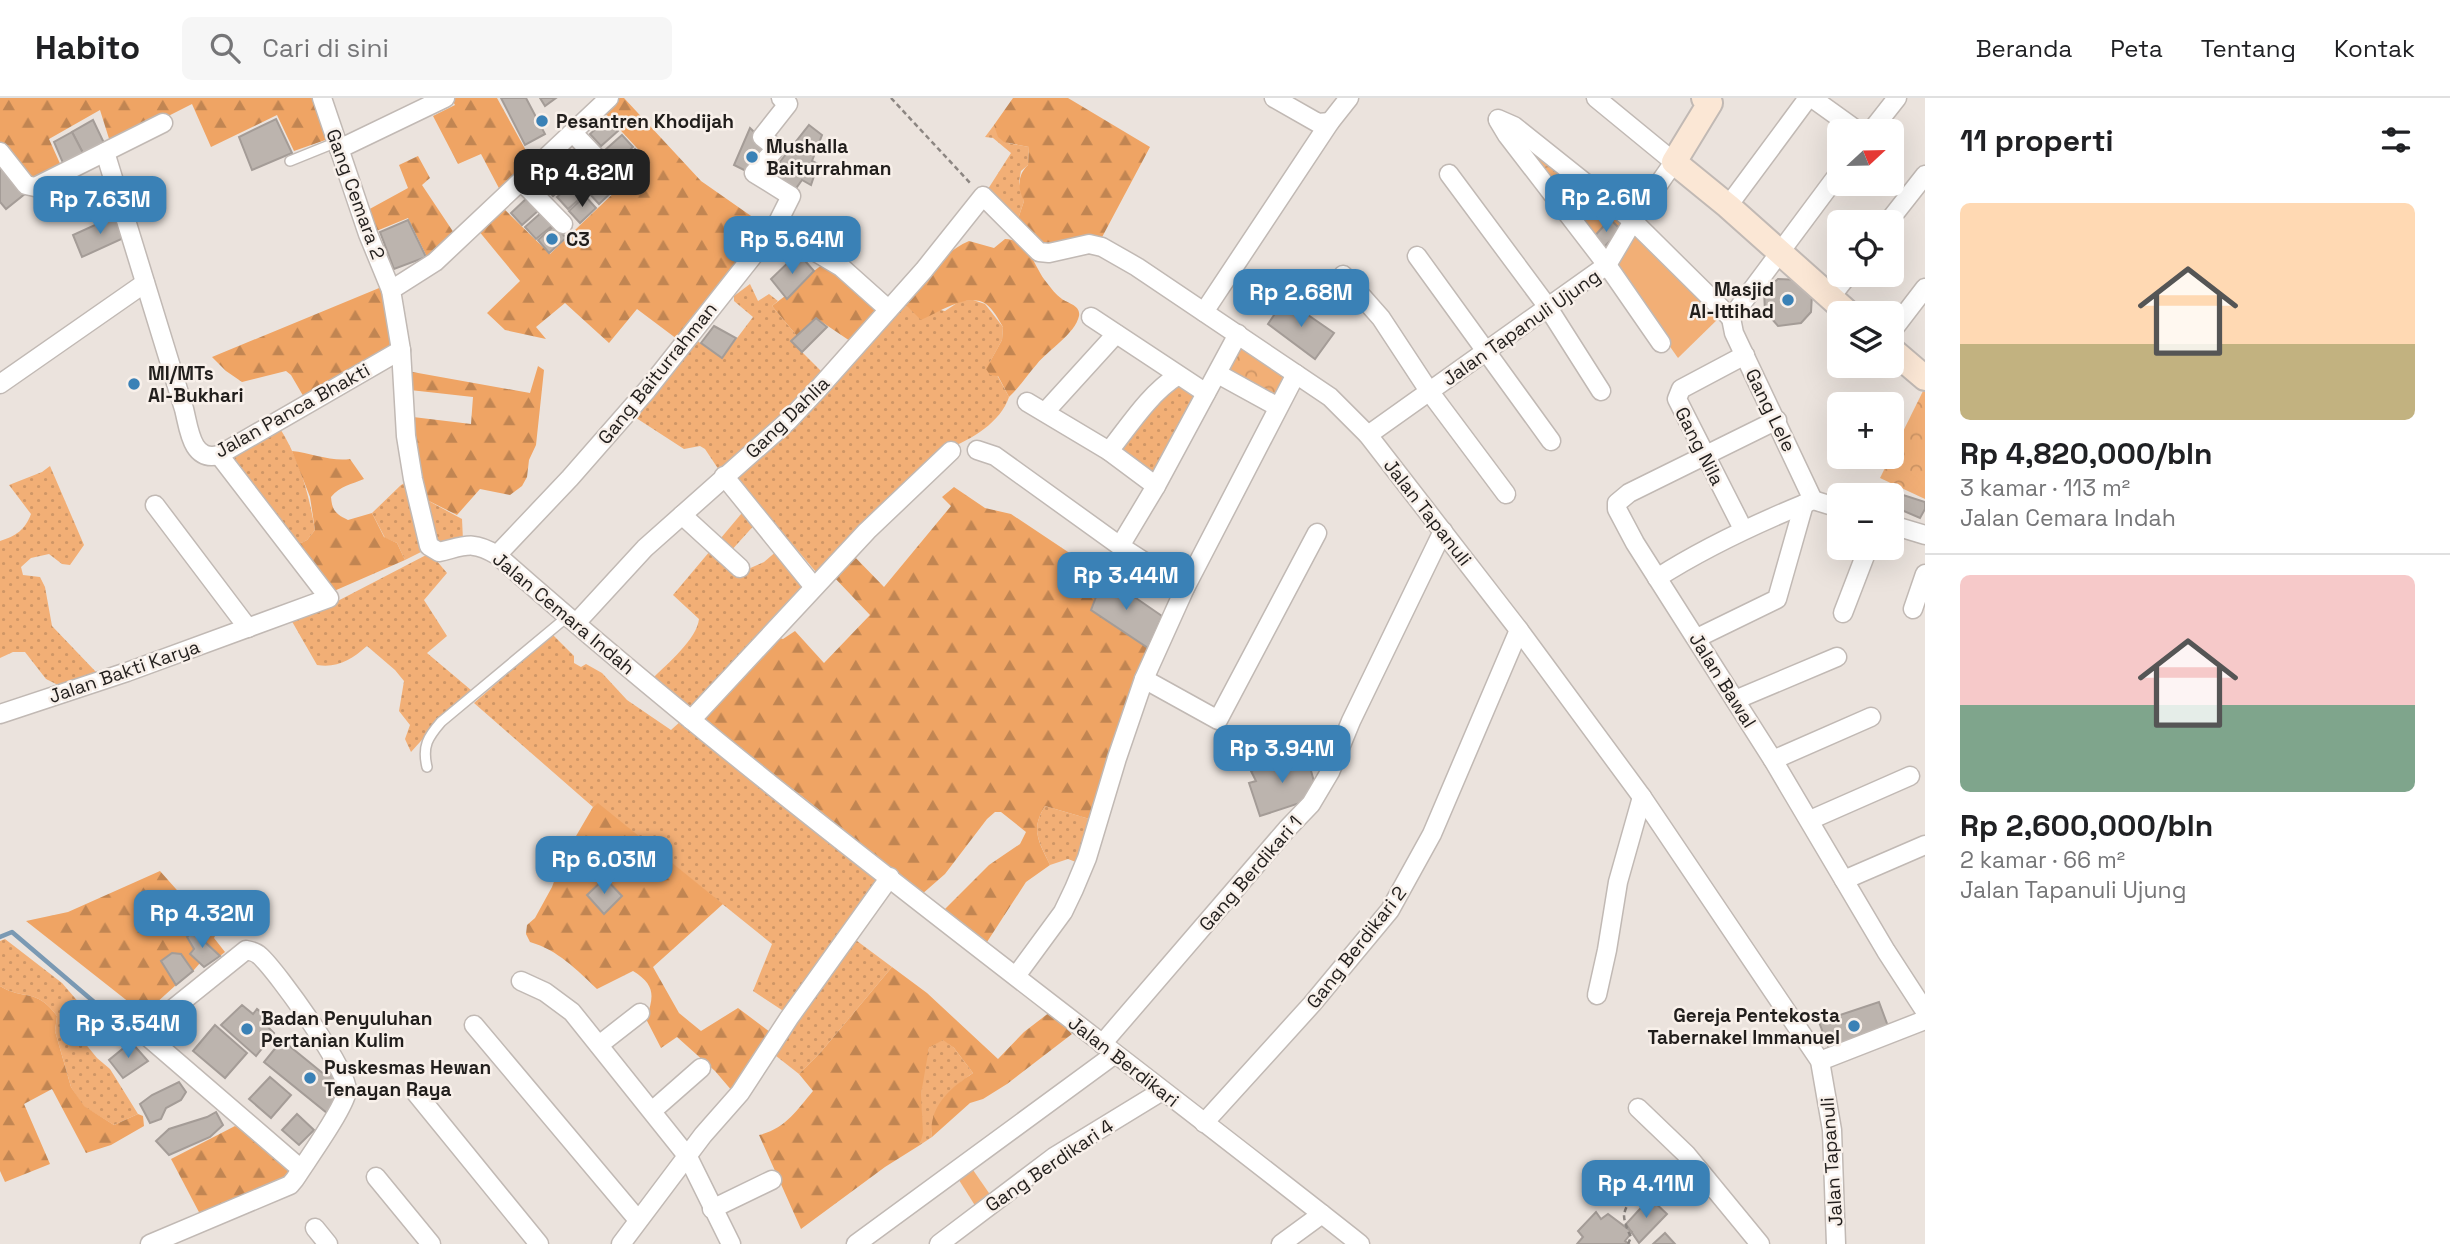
<!DOCTYPE html>
<html lang="id">
<meta charset="utf-8">
<style>
:root{--surface:#fff;--page:#f6f6f6;--text:#202124;--muted:#757577;--line:#e0e0e0;--accent:#3a81b6}
body{margin:0;font-family:"Space Grotesk",sans-serif;background:var(--page);color:var(--text);height:100vh;display:flex;flex-direction:column;font-size:26px;white-space:nowrap}
*{box-sizing:border-box;margin:0}
p{font-size:23px;color:var(--muted)}
.icon{flex:none;width:38px;height:38px;fill:none;stroke:currentColor;stroke-width:2;stroke-linecap:round;stroke-linejoin:round}
.map{position:relative;flex:1;overflow:hidden}
.panel{display:flex;flex-direction:column;background:var(--surface);width:525px}
.panel>*{flex:none}
.needle{width:46px;rotate:68deg}
.tools{position:absolute;left:1827px;top:21px;display:grid;gap:14px}
.tools a{display:grid;place-items:center;width:77px;height:77px;border-radius:10px;background:var(--surface);box-shadow:0 7px 28px #0002;font-size:35px}
.price{position:absolute;translate:-50% -60px;padding:0 16px;border-radius:14px;background:var(--accent);color:#fff;font-size:23px;line-height:46px;filter:drop-shadow(0 2px 4px #0008)}
.price::after{content:'';position:absolute;left:50%;top:42px;width:21px;height:16px;margin-left:-10px;background:inherit;clip-path:polygon(0 0,100% 0,50% 100%)}
.price.active{background:#222;color:#fff}
ul{padding:0;list-style:none}
li{display:grid;align-content:center;gap:14px;height:371px;padding:0 35px}
li+li{border-top:2px solid var(--line)}
li span{display:grid;place-items:center;height:217px;border-radius:10px;color:#555}
li>.icon{margin-inline-start:auto}
span .icon{width:126px;height:126px;fill:#fffc;stroke-width:1}
li b{font-size:30px}
h2{display:flex;justify-content:space-between;align-items:center;height:84px;padding:0 35px;font-size:30px}
header{display:flex;align-items:center;gap:42px;box-sizing:border-box;height:98px;padding:0 35px;background:var(--surface);border-bottom:2px solid var(--line)}
header strong{font-size:33px}
nav{display:flex;gap:38px;margin-inline-start:auto;font-size:24px}
.search{width:490px;height:63px;background:var(--page);display:flex;align-items:center;gap:18px;box-sizing:border-box;padding:0 24px;border-radius:10px;color:var(--muted);font-size:26px}
main{display:flex;flex:1;min-height:0}
.map>svg:first-child{display:block}
</style>
<header>
<strong>Habito</strong>
<div class="search"><svg class="icon" aria-label="search" viewBox="0 0 24 24"><circle cx="10" cy="10" r="6"/><path d="M15 15l6 6"/></svg>Cari di sini</div>
<nav><a>Beranda</a><a>Peta</a><a>Tentang</a><a>Kontak</a></nav>
</header>
<main>
<div class="map">
<svg width="1925" height="1146" viewBox="0 0 1925 1146">
<defs>
<pattern id="grass-dots" width="8" height="8" patternUnits="userSpaceOnUse" patternTransform="scale(1.75)"><rect width="8" height="8" fill="#f2af76"/><path d="M2 2h.1M6 6h.1" fill="none" stroke="#cf9666" stroke-width="1.8" stroke-linecap="round"/></pattern>
<pattern id="forest-firs" width="22" height="20" patternUnits="userSpaceOnUse" patternTransform="scale(1.75)"><rect width="22" height="20" fill="#efa464"/><path d="M5 1l3.5 6h-7zM16 11l3.5 6h-7z" fill="#c18552"/></pattern>
<pattern id="park-crowns" width="20" height="18" patternUnits="userSpaceOnUse" patternTransform="scale(1.75)"><rect width="20" height="18" fill="#f2af76"/><path d="M2 6a3 3 0 1 1 6 0M12 15a3 3 0 1 1 6 0" fill="none" stroke="#cf9666"/></pattern>
</defs>
<rect width="100%" height="100%" fill="#ebe3dd"/>
<g fill="url(#grass-dots)">
<polygon points="994,27 1008,45 1029,49 1028,67 1021,73 1019,84 1024,103 1018,121 998,105 988,91 1011,55 993,40 985,39"/>
<polygon points="750,186 758,203 769,196 778,203 772,208 797,238 791,243 825,277 721,375 705,351 700,348 684,351 630,316 693,240 722,260 753,219 734,203 734,198"/>
<path d="M973 202 985 206 1003 229 1002 242 990 264 1009 299C1001 324 971 342 947 351L822 481 734 378 903 204 945 213 960 203Z"/>
<polygon points="1175,285 1199,299 1154,378 1116,351"/>
<path d="M279 329C299 360 309 396 315 432L307 442 299 446 290 438C278 423 241 365 228 360Z"/>
<path d="M50 368 84 447 70 467 62 466 49 456 31 460 21 469 23 477 40 479 45 489 52 528 96 574 80 582 58 587 46 581 25 554H13L0 560V443C16 438 25 432 31 416L9 387 42 374Z"/>
<polygon points="410,382 427,451 405,462 397,445 385,440 372,415 401,387"/>
<polygon points="425,401 462,421 463,442 438,444 434,436"/>
<path d="M747 409 757 424 730 454 746 472 764 464 778 452 805 489 690 613 653 580C667 566 697 541 699 521L673 497Z"/>
<path d="M430 455 447 475 424 502 447 538 427 555 471 592 447 614 411 654 405 641 410 627 399 613 404 583 395 572 367 548C351 562 338 570 317 567L290 520 328 508Z"/>
<polygon points="554,535 554,538 574,558 574,565 581,569 586,566 602,575 627,602 671,632 682,622 879,782 785,914 753,893 772,846 598,706 593,709 474,605"/>
<path d="M1045 708 1093 722 1081 766 1068 761 1050 767C1039 743 1030 732 1045 708Z"/>
<polygon points="853,840 892,869 820,955 799,976 771,954"/>
<path d="M5 841 62 885 81 907 72 923 79 938 97 960 110 971 138 1016 114 1027 83 1008 71 989 55 933 57 918C36 889 24 903 0 888V843Z"/>
<path d="M943 941 954 950 973 975C953 988 929 1014 932 1039L920 1047C924 1029 920 1013 921 995 922 980 925 964 929 950Z"/>
</g>
<g fill="url(#forest-firs)">
<polygon points="0,0 317,0 331,40 294,53 277,17 211,49 192,6 111,47 100,12 49,41 62,70 32,85 0,45"/>
<polygon points="451,0 497,0 534,67 502,96 481,56 458,66 433,18 455,7"/>
<polygon points="609,0 624,0 701,83 771,132 681,244 637,211 609,245 565,205 536,229 546,241 505,232 487,215 520,183 478,132 503,110 550,156 648,62 599,9"/>
<path d="M1013 0H1068L1150 49 1100 143 1045 151 1018 121 1024 103C1017 90 1018 76 1028 67L1029 49 1004 44 998 39 994 27Z"/>
<polygon points="418,58 430,80 422,87 456,138 429,163 408,120 374,134 366,113 408,90 399,67"/>
<path d="M1005 141C1030 142 1034 170 1047 185 1051 190 1056 197 1062 201 1067 205 1081 207 1079 218 1075 236 1048 252 1037 266 1027 277 1020 289 1009 299L998 278 990 277 986 271 1002 242 1003 229C999 222 993 211 986 206 968 194 938 215 921 222L903 204C923 182 941 155 969 143L994 150Z"/>
<polygon points="827,163 882,211 853,245 816,220 797,238 772,208 785,198 788,200 814,173"/>
<polygon points="384,188 395,250 305,301 291,277 286,273 242,284 226,273 212,259"/>
<polygon points="538,268 544,272 536,347 529,362 527,379 522,388 510,397 480,391 457,417 425,401 416,357 413,319 471,326 473,299 410,292 407,273 530,295"/>
<path d="M292 353C311 355 332 364 350 361L364 381C352 386 340 388 331 399 332 413 336 416 348 422L372 415 384 439 397 445 405 462 334 493 319 476 299 446 307 442 315 432 310 399Z"/>
<path d="M954 389 985 410 1011 416 1104 478 1091 512 1148 550 1093 722 1045 708C1030 732 1039 744 1050 767L1026 784 987 844 943 813 989 767 1020 746 1026 734 1001 714H995L987 721 945 776 921 797C890 773 860 747 830 721 788 685 741 655 699 618L773 538 783 541 795 533 824 565 870 517 832 477 851 455 884 489 951 408 942 399Z"/>
<path d="M598 705 723 806 653 869 679 915 701 933 738 910 770 934 733 994 715 973 677 939 661 950 646 921C654 899 656 887 633 873L597 891C577 872 558 852 530 844L526 836 527 827 535 820 552 789 562 762 593 709Z"/>
<polygon points="160,773 216,836 214,840 225,854 220,858 193,833 187,839 194,851 190,856 200,865 193,873 181,856 173,855 162,863 176,887 144,916 26,823 68,814"/>
<path d="M892 869 927 895 998 961 1024 934 1050 914 1072 936 1007 986 983 1001 970 1005 932 1039C928 1009 950 990 973 975L954 950 943 942 929 950 921 996 923 1035 920 1047 885 1069 801 1131 759 1037C785 1031 797 1012 813 993L799 976 820 955Z"/>
<path d="M0 888C24 903 36 889 57 918L55 933 71 989 84 1008 114 1027 138 1016 143 1018 144 1028 111 1047 86 1055 52 991 24 1006 50 1066 5 1084 0 1073Z"/>
<polygon points="235,1028 250,1037 291,1068 292,1078 201,1118 171,1061"/>
</g>
<g fill="url(#park-crowns)">
<polygon points="1519,36 1627,125 1604,159 1518,45"/>
<polygon points="1241,246 1289,277 1274,302 1224,274"/>
<polygon points="1924,291 1925,291 1925,401 1880,380"/>
</g>
<g fill="#f2af76">
<polygon points="1634,135 1722,217 1678,260 1616,172"/>
<polygon points="971,1069 991,1098 976,1109 957,1079"/>
</g>
<g fill="none" stroke-linecap="round" stroke-linejoin="round">
<polyline stroke="#7a99b3" stroke-width="4.5" points="0,839 12,834 134,938"/>
</g>
<g fill="#bcb4ae" stroke="#a49c97" stroke-width="2">
<polygon points="501,0 526,0 545,36 525,47"/>
<polygon points="540,0 556,0 545,8"/>
<polygon points="276,21 292,55 252,72 239,39"/>
<polygon points="607,21 618,33 601,48 590,36"/>
<polygon points="93,22 105,47 84,57 72,34"/>
<polygon points="809,27 822,37 812,63 818,66 811,87 802,82 792,96 768,79"/>
<polygon points="750,30 772,51 752,76 734,67"/>
<polygon points="72,34 84,57 63,65 54,44"/>
<polygon points="622,37 633,49 616,64 605,52"/>
<polygon points="635,51 646,63 629,78 618,66"/>
<polygon points="579,52 590,64 574,79 563,66"/>
<polygon points="593,66 604,78 587,93 576,81"/>
<polygon points="6,67 26,95 6,111 0,104 0,72"/>
<polygon points="559,70 570,83 553,98 542,85"/>
<polygon points="605,79 615,91 599,106 588,94"/>
<polygon points="574,84 585,96 568,111 557,99"/>
<polygon points="585,98 596,110 580,125 569,113"/>
<polygon points="527,100 539,112 522,127 511,115"/>
<polygon points="542,114 553,127 536,141 525,129"/>
<polygon points="119,116 128,138 82,159 73,137"/>
<polygon points="1610,121 1621,132 1602,151 1592,141"/>
<polygon points="408,122 426,159 394,171 380,134"/>
<polygon points="555,127 566,140 549,155 538,142"/>
<polygon points="798,155 814,173 787,201 771,181"/>
<polygon points="1778,181 1801,182 1812,196 1811,214 1801,225 1778,228 1765,213 1764,193"/>
<polygon points="1285,201 1334,235 1315,261 1268,226"/>
<polygon points="816,220 827,229 802,254 791,243"/>
<polygon points="714,228 736,240 722,260 701,245"/>
<polygon points="1903,397 1925,404 1925,411 1920,420 1899,411"/>
<polygon points="1892,400 1901,403 1898,413 1892,411"/>
<polygon points="1104,478 1162,518 1148,550 1091,512"/>
<polygon points="1296,657 1310,669 1316,691 1312,701 1260,718 1249,685 1256,683 1251,673"/>
<polygon points="605,780 622,798 604,816 587,797"/>
<polygon points="193,833 220,858 204,869 190,856 194,851 187,839"/>
<polygon points="172,855 181,856 193,873 176,887 161,863"/>
<polygon points="1879,904 1889,931 1830,953 1819,924"/>
<polygon points="242,907 253,916 257,911 268,920 264,925 274,935 256,958 221,927"/>
<polygon points="215,927 247,955 225,980 193,953"/>
<polygon points="282,942 325,977 329,974 339,983 334,990 340,998 327,1015 264,964"/>
<polygon points="131,944 148,963 123,980 109,962"/>
<polygon points="270,979 291,997 271,1020 249,1001"/>
<polygon points="179,984 186,994 181,1002 166,1010 161,1021 150,1025 140,1006 152,997"/>
<polygon points="216,1014 223,1027 210,1039 169,1057 156,1043 169,1031 207,1019"/>
<polygon points="297,1016 314,1032 299,1047 282,1032"/>
<polygon points="1650,1100 1667,1116 1639,1145 1626,1126"/>
<polygon points="1596,1114 1601,1121 1608,1116 1632,1134 1625,1143 1629,1146 1577,1146 1583,1139 1578,1133"/>
<polygon points="1665,1135 1675,1146 1653,1146"/>
</g>
<g fill="none" stroke-linecap="round" stroke-linejoin="round">
<defs>
<g id="lane">
<polyline points="290,63 337,44"/>
<path d="M427 669C422 648 428 639 441 624L567 519"/>
</g>
<g id="street">
<polyline points="322,0 368,136 391,192"/>
<path d="M609 0 435 164 391 192 401 252 406 338 413 381 429 448 439 454C465 448 472 442 497 457 773 701 1072 918 1360 1146"/>
<polyline points="1274,0 1318,25 1330,24"/>
<polyline points="1812,0 1858,33"/>
<polyline points="1498,21 1514,28 1633,123 1731,220"/>
<polyline points="1498,22 1507,37 1607,167 1661,245"/>
<polyline points="1871,33 1897,0"/>
<polyline points="573,35 618,82"/>
<polyline points="339,51 445,0"/>
<polyline points="0,54 26,87 35,89 163,25"/>
<path d="M105 54 184 311C189 330 191 364 219 357L401 252"/>
<polyline points="1449,76 1547,208 1601,293"/>
<polyline points="522,84 563,126"/>
<polyline points="1728,108 1808,0"/>
<polyline points="1888,124 1925,77"/>
<polyline points="775,130 841,169 888,211"/>
<polyline points="1417,158 1551,343"/>
<polyline points="1343,177 1381,220 1429,293 1506,396"/>
<polyline points="1830,200 1848,177"/>
<polyline points="1204,214 1330,24 1349,0"/>
<polyline points="1091,219 1206,295"/>
<polyline points="1731,220 1734,235 1813,402"/>
<polyline points="1731,220 1839,75"/>
<polyline points="1892,233 1925,190"/>
<polyline points="1218,276 1278,309"/>
<polyline points="0,286 145,185"/>
<polyline points="1027,304 1109,353 1156,388"/>
<polyline points="1045,314 1116,236"/>
<polyline points="1777,322 1629,395 1617,405 1617,411 1635,445 1773,662 1886,853 1925,913"/>
<polyline points="1368,337 1607,167 1633,123 1674,64 1596,0"/>
<polyline points="977,352 995,358 1120,448 1185,490"/>
<path d="M1109 353C1129 328 1149 296 1177 278"/>
<polyline points="724,378 814,489"/>
<polyline points="155,407 248,530"/>
<polyline points="682,417 740,470"/>
<polyline points="1892,427 1925,437"/>
<polyline points="1743,431 1677,301 1681,291 1745,257"/>
<polyline points="1120,448 1156,388 1238,236"/>
<polyline points="497,457 570,380 647,292 775,130 791,98 754,75 776,50 762,39 788,6 781,0"/>
<path d="M1657 480C1704 450 1753 427 1804 406L1813 402 1839 410"/>
<polyline points="1913,511 1925,476"/>
<polyline points="1843,515 1868,450"/>
<polyline points="576,525 645,450 788,323 819,290 924,172 983,98 1039,154 1049,155 1089,146 1102,149 1137,169 1330,299 1368,337 1519,532 1642,699 1820,963 1832,1032 1836,1146"/>
<polyline points="1697,540 1777,501 1804,406"/>
<polyline points="1144,581 1218,622 1317,435"/>
<polyline points="1735,602 1837,559"/>
<polyline points="0,616 127,574 329,500 219,357"/>
<polyline points="691,622 867,433 951,353"/>
<polyline points="1773,662 1871,619"/>
<polyline points="1810,722 1910,678"/>
<polyline points="1844,782 1925,747"/>
<polyline points="1016,878 1063,814 1074,791 1087,760 1117,660 1144,581 1185,490 1296,276"/>
<polyline points="521,883 545,894 572,914 688,1059 731,1146"/>
<polyline points="1597,897 1607,852 1618,784 1642,699"/>
<polyline points="474,927 638,1122"/>
<polyline points="1102,946 1287,731 1311,706 1330,674 1351,623 1443,433"/>
<polyline points="599,947 640,915"/>
<polyline points="1820,963 1925,922"/>
<polyline points="416,995 539,1146"/>
<polyline points="1638,1010 1686,1056 1760,1146"/>
<polyline points="652,1013 701,970"/>
<polyline points="1204,1025 1312,906 1390,812 1432,736 1519,532"/>
<polyline points="376,1079 431,1146"/>
<polyline points="712,1111 772,1082"/>
<polyline points="315,1130 328,1146"/>
<path d="M150 1146 290 1087 295 1081C307 1062 344 1011 347 993 350 975 277 873 260 858 256 854 252 853 246 852L164 918 148 939 301 1071"/>
<polyline points="621,1146 703,1037 740,995 789,920 890,779"/>
<polyline points="856,1146 1115,956"/>
<polyline points="939,1146 1054,1059 1162,993"/>
<polyline points="1281,1146 1322,1116"/>
</g>
<g id="secondary">
<polyline points="1704,0 1710,5 1674,64 1728,108 1848,215"/>
<polyline points="1892,252 1925,280"/>
</g>
</defs>
<use href="#lane" stroke="#c1b9b4" stroke-width="12"/>
<use href="#street" stroke="#c1b9b4" stroke-width="21"/>
<use href="#secondary" stroke="#c1b9b4" stroke-width="28"/>
<g stroke="#8c8682" stroke-width="2.5" stroke-dasharray="5 3.5" stroke-linecap="butt">
<polyline points="891,0 972,87"/>
<path d="M1628 1146 1631 1139C1628 1133 1624 1124 1624 1117 1626 1100 1656 1074 1670 1066"/>
</g>
<use href="#lane" stroke="#fff" stroke-width="9"/>
<use href="#street" stroke="#fff" stroke-width="18"/>
<use href="#secondary" stroke="#fbe7d5" stroke-width="24"/>
</g>
<g fill="#3a81b6" stroke="#f8f0ea" stroke-width="2.5">
<circle cx="542" cy="23" r="7"/>
<circle cx="752" cy="59" r="7"/>
<circle cx="552" cy="141" r="7"/>
<circle cx="1788" cy="202" r="7"/>
<circle cx="134" cy="286" r="7"/>
<circle cx="1854" cy="928" r="7"/>
<circle cx="247" cy="931" r="7"/>
<circle cx="310" cy="980" r="7"/>
</g>
<g text-anchor="middle" stroke-width="5" stroke-linejoin="round" paint-order="stroke">
<g font-size="19" font-weight="bold" fill="#211e1c" stroke="#f8f0ea" text-anchor="start">
<text x="556" y="30">Pesantren Khodijah</text>
<text x="766" y="55">Mushalla<tspan x="766" dy="22">Baiturrahman</tspan></text>
<text x="566" y="148">C3</text>
<text x="1774" y="198" text-anchor="end">Masjid<tspan x="1774" dy="22">Al-Ittihad</tspan></text>
<text x="148" y="282">MI/MTs<tspan x="148" dy="22">Al-Bukhari</tspan></text>
<text x="1840" y="924" text-anchor="end">Gereja Pentekosta<tspan x="1840" dy="22">Tabernakel Immanuel</tspan></text>
<text x="261" y="927">Badan Penyuluhan<tspan x="261" dy="22">Pertanian Kulim</tspan></text>
<text x="324" y="976">Puskesmas Hewan<tspan x="324" dy="22">Tenayan Raya</tspan></text>
</g>
<g font-size="19" fill="#211e1c" stroke="#f8f0ea">
<text transform="translate(356 96) rotate(70)" y="7">Gang Cemara 2</text>
<text transform="translate(1521 229) rotate(-35)" y="7">Jalan Tapanuli Ujung</text>
<text transform="translate(657 275) rotate(-51)" y="7">Gang Baiturrahman</text>
<text transform="translate(292 312) rotate(-29)" y="7">Jalan Panca Bhakti</text>
<text transform="translate(1771 312) rotate(64)" y="7">Gang Lele</text>
<text transform="translate(787 319) rotate(-44)" y="7">Gang Dahlia</text>
<text transform="translate(1700 348) rotate(63)" y="7">Gang Nila</text>
<text transform="translate(1428 414) rotate(52)" y="7">Jalan Tapanuli</text>
<text transform="translate(564 515) rotate(40)" y="7">Jalan Cemara Indah</text>
<text transform="translate(124 573) rotate(-19)" y="7">Jalan Bakti Karya</text>
<text transform="translate(1723 582) rotate(58)" y="7">Jalan Bawal</text>
<text transform="translate(1250 775) rotate(-49)" y="7">Gang Berdikari 1</text>
<text transform="translate(1356 849) rotate(-52)" y="7">Gang Berdikari 2</text>
<text transform="translate(1124 963) rotate(38)" y="7">Jalan Berdikari</text>
<text transform="translate(1831 1064) rotate(-94)" y="7">Jalan Tapanuli</text>
<text transform="translate(1049 1067) rotate(-34)" y="7">Gang Berdikari 4</text>
</g>
</g>
</svg>
<div class="tools">
<a><svg class="needle" viewBox="-14 -14 28 28"><path d="M0-13l5 13h-10z" fill="#e53935"/><path d="M0 13l5-13h-10z" fill="#757577"/></svg></a>
<a><svg class="icon" aria-label="locate" viewBox="0 0 24 24"><circle cx="12" cy="12" r="6"/><path d="M12 2v4M12 18v4M2 12h4M18 12h4"/></svg></a>
<a><svg class="icon" aria-label="layers" viewBox="0 0 24 24"><path d="M12 4l9 5-9 5-9-5zM3 14l9 5 9-5"/></svg></a>
<a>+</a>
<a>−</a>
</div>
<b class="price active" style="left:582px;top:111px">Rp 4.82M</b>
<b class="price" style="left:1606px;top:136px">Rp 2.6M</b>
<b class="price" style="left:100px;top:138px">Rp 7.63M</b>
<b class="price" style="left:792px;top:178px">Rp 5.64M</b>
<b class="price" style="left:1301px;top:231px">Rp 2.68M</b>
<b class="price" style="left:1126px;top:514px">Rp 3.44M</b>
<b class="price" style="left:1282px;top:687px">Rp 3.94M</b>
<b class="price" style="left:604px;top:798px">Rp 6.03M</b>
<b class="price" style="left:202px;top:852px">Rp 4.32M</b>
<b class="price" style="left:128px;top:962px">Rp 3.54M</b>
<b class="price" style="left:1646px;top:1122px">Rp 4.11M</b>
</div>
<section class="panel">
<h2>11 properti<svg class="icon" aria-label="filters" viewBox="0 0 24 24"><path d="M4 7h16M4 17h16"/><circle cx="9" cy="7" r="2"/><circle cx="15" cy="17" r="2"/></svg></h2>
<ul>
<li><span style="background:linear-gradient(#ffd9b3 65%,#c2b280 0)"><svg class="icon" aria-label="home" viewBox="0 0 24 24"><path d="M3 11l9-7 9 7M6 9v11h12V9"/></svg></span><div><b>Rp 4,820,000/bln</b><p>3 kamar · 113 m²</p><p>Jalan Cemara Indah</p></div></li>
<li><span style="background:linear-gradient(#f6c9c9 60%,#7fa58c 0)"><svg class="icon" aria-label="home" viewBox="0 0 24 24"><path d="M3 11l9-7 9 7M6 9v11h12V9"/></svg></span><div><b>Rp 2,600,000/bln</b><p>2 kamar · 66 m²</p><p>Jalan Tapanuli Ujung</p></div></li>
</ul>
</section>
</main>
